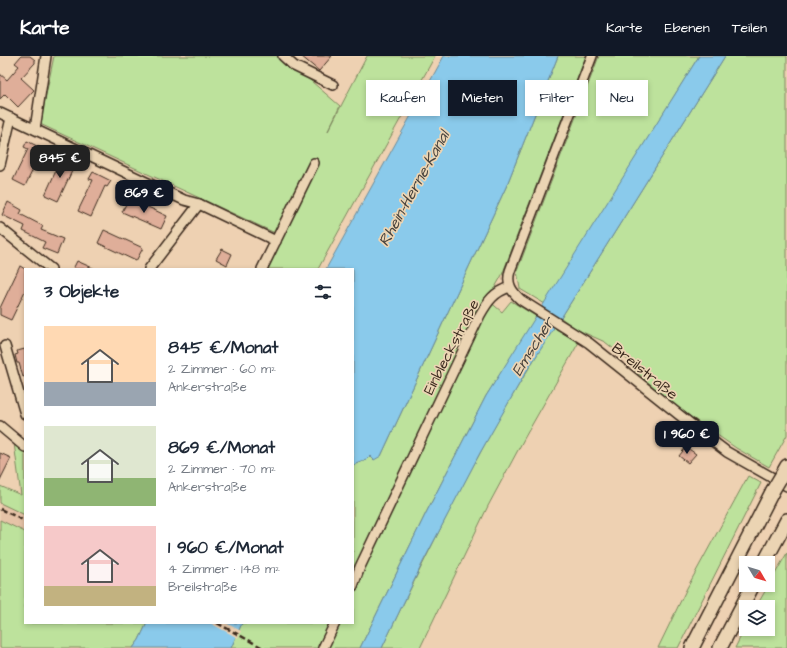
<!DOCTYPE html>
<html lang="de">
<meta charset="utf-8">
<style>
:root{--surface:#fff;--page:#f2f2f3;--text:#1f2937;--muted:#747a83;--accent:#111827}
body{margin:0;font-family:"Architects Daughter",sans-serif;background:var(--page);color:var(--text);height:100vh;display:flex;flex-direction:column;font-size:15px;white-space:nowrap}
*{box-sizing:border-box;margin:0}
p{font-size:13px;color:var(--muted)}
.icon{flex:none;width:22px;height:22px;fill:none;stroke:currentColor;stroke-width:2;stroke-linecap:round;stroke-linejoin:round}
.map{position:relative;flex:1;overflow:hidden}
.drawer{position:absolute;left:24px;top:212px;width:330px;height:356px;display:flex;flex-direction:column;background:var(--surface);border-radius:0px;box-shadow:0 2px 6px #0003}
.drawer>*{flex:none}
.top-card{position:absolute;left:366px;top:24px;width:361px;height:36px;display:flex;gap:8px}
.needle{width:26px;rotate:128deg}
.fabs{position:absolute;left:739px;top:500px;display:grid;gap:8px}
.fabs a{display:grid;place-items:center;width:36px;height:36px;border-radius:0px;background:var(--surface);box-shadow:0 2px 6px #0003;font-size:20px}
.price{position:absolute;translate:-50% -34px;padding:0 9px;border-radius:8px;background:var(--accent);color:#fff;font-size:13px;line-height:26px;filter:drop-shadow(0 1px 2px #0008)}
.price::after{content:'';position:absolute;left:50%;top:24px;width:12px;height:9px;margin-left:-6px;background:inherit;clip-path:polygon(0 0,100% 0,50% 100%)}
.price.selected{background:#222;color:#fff}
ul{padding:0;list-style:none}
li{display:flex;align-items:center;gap:12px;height:100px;padding:0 20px}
li span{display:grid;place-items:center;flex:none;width:112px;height:80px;border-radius:0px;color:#555}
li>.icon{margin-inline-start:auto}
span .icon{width:48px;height:48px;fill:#fffc;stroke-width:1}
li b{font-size:17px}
h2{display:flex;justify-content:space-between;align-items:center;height:48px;padding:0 20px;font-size:17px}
.chip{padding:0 14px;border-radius:0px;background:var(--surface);box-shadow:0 2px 6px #0003;font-size:14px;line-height:36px}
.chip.selected{background:var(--accent);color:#fff}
header{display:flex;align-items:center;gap:24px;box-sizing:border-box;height:56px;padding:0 20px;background:var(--accent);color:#fff}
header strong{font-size:19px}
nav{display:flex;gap:22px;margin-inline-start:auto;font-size:14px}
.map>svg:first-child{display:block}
</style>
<header>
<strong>Karte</strong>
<nav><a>Karte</a><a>Ebenen</a><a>Teilen</a></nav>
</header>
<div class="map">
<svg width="787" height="592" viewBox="0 0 787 592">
<rect width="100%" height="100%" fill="#eed1b2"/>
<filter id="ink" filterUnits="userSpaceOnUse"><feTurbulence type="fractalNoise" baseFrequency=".025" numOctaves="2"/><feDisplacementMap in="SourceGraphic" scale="8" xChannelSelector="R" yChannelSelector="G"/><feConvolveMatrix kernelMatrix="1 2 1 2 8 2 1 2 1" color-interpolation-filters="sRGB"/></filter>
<g filter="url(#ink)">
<polygon fill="#e6c3a7" points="0,447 25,459 25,476 0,464"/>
<g fill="#bde29c" stroke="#7c865d">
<polygon points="54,0 282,0 340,50 328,75 367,0 435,0 318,213 266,213 275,177 40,68"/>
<polygon points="558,0 586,0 502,219 488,244 502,256 511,245 537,261 486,340 426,457 360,592 231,592 242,567 353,567 353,409 366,404 370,400 381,400 506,131"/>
<polygon points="599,0 699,0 545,248 520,233 517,215"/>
<polygon points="725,0 787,0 787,379 769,411 736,392 678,352 635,315 633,308 605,286 578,274 561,262"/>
<path d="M554 272 579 286 525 381 488 450 420 592H382C434 483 488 374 554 272Z"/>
<polygon points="14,387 25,396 25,459 0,447 0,430 21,439"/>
<polygon points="748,420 761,427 678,592 658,592 687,532"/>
<polygon points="0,464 25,476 25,567 147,567 139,584 133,592 0,592"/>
<polygon points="787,497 787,592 735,592 746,570 746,573 768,573 768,551 756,551"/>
</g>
<g fill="#8acaeb" stroke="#6a8a99">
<polygon points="444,0 558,0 506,131 381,400 374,404 370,400 366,404 353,409 353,213 326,213"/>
<polygon points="699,0 725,0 561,262 526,316 480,397 423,506 382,592 360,592 426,457 486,340"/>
<polygon points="147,567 242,567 231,592 133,592 139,584"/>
</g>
<polygon fill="#eed1b2" points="210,567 226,567 241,575 238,582"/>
<g fill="#dfae99" stroke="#3b2a1e">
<polygon points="21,0 30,0 35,4 35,7 21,22 34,34 18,51 5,38 0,43 0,18 7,24 19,10 15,7"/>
<polygon points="301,0 332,0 319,15"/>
<polygon points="27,85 45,94 42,100 40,99 25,130 13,124 28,93 24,91"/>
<polygon points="58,100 74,107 71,114 72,115 58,145 45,139 59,108 55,106"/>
<polygon points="93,116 111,125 107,131 105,130 91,161 78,155 93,124 89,123"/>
<polygon points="129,142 167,160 161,173 122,156"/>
<polygon points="8,146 22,154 20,158 43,170 41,174 63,183 57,198 42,192 45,186 23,175 25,170 2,159"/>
<polygon points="104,174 143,192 136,205 98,187"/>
<polygon points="222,193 232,198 227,209 216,203"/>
<polygon points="77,205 95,213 73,213"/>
<polygon points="20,210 25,213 25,235 11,264 0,259 0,252"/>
<polygon points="25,293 25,320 23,321 19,307 17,307 15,299 18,298 17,295"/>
<polygon points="686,391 696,398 688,407 679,400"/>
<polygon points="0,397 11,402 0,424"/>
</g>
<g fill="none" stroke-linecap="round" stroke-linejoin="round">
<defs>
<g id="minor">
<polyline points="283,0 294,10 333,29"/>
<path d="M592 0 510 215C506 228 512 236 521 244L589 287 702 377 727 396 787 430"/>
<polyline points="0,57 184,144 199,148 276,185"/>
<polyline points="35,73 46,0"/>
<polyline points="0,109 11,62"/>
<polyline points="0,172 51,213"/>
<polyline points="149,213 199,148"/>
<polyline points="262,213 314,107"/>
<polyline points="5,290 25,358"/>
<polyline points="0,370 25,391"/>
<path d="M353 530 360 511 480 259C488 245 494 236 510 231"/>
<polyline points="323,592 335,567"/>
</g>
<g id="highway">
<polyline points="782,419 787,410"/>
<polyline points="764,507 787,464"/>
<polyline points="692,592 773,434"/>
<polyline points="720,592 753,529"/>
</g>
</defs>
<use href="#minor" stroke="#3b2a1e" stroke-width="12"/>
<use href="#highway" stroke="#3b2a1e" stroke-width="16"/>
<use href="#minor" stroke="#ebd4b3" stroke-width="9"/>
<use href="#highway" stroke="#ebd4b3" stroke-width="13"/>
<g stroke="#3b2a1e" stroke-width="2.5" stroke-dasharray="6 3" stroke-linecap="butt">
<polyline points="0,453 25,465"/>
<polyline points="217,567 263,592"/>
</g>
<defs>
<polyline id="highway-bridge" points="773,434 782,419"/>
</defs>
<use href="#highway-bridge" stroke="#3b2a1e" stroke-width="16" stroke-linecap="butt"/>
<use href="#highway-bridge" stroke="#ebd4b3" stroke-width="13"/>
</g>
</g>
<g text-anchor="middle" stroke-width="3.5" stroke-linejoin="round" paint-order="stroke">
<g font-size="15" fill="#3b2a1e" stroke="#ebd4b3">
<text transform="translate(451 291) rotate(-63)" y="5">Einbleckstraße</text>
<text transform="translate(645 315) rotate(39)" y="5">Breilstraße</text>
</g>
<g font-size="16" font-style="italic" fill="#47423d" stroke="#ebd4b3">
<text transform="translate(413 132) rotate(-61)" y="6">Rhein-Herne-Kanal</text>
<text transform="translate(532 290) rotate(-58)" y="6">Emscher</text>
</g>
</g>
</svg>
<div class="fabs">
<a><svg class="needle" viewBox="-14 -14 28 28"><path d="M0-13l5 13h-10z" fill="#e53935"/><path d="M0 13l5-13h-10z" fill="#747a83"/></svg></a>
<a><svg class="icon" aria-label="layers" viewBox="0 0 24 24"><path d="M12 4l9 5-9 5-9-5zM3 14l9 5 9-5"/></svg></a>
</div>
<b class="price selected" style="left:60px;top:123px">845 €</b>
<b class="price" style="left:144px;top:158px">869 €</b>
<b class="price" style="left:687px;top:399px">1 960 €</b>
<div class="top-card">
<a class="chip">Kaufen</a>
<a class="chip selected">Mieten</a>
<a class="chip">Filter</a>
<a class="chip">Neu</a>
</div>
<section class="drawer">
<h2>3 Objekte<svg class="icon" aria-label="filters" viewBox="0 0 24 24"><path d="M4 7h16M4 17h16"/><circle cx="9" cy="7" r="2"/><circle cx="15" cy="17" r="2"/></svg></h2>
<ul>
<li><span style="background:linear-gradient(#ffd9b3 70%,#9aa5b1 0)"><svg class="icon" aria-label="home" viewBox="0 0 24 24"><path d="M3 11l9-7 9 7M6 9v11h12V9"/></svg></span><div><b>845 €/Monat</b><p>2 Zimmer · 60 m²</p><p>Ankerstraße</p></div></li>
<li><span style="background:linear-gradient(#dfe7d0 65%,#8fb573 0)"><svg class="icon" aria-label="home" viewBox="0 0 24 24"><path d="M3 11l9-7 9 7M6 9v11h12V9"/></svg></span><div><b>869 €/Monat</b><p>2 Zimmer · 70 m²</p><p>Ankerstraße</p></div></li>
<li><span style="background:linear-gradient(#f6c9c9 75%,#c2b280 0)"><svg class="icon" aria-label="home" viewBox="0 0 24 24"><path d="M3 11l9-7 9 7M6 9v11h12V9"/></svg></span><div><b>1 960 €/Monat</b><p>4 Zimmer · 148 m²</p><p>Breilstraße</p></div></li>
</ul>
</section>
</div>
